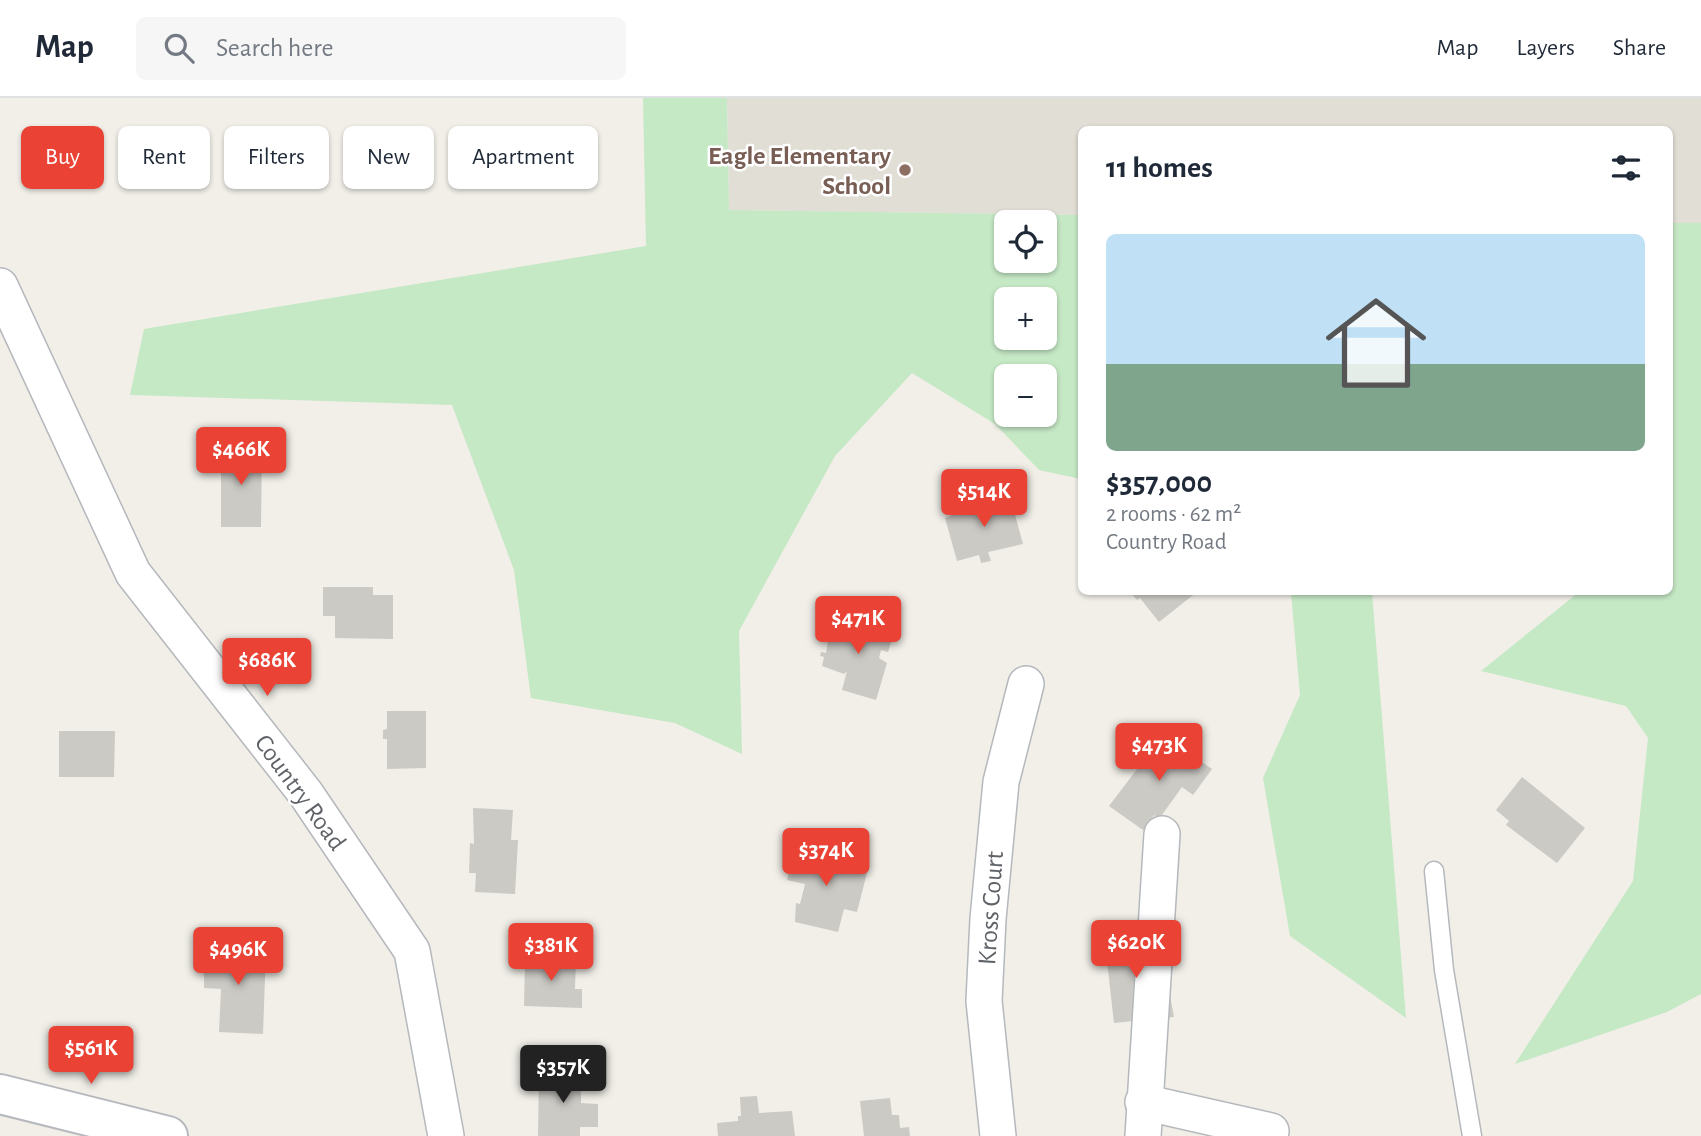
<!DOCTYPE html>
<meta charset="utf-8">
<style>
:root{--surface:#fff;--page:#f6f6f7;--text:#1f2937;--muted:#747a83;--line:#e0e1e3;--accent:#ea4335}
body{margin:0;font-family:"Alegreya Sans",sans-serif;background:var(--page);color:var(--text);height:100vh;display:flex;flex-direction:column;font-size:26px;white-space:nowrap}
*{box-sizing:border-box;margin:0}
p{font-size:23px;color:var(--muted)}
.icon{flex:none;width:38px;height:38px;fill:none;stroke:currentColor;stroke-width:2;stroke-linecap:round;stroke-linejoin:round}
.map{position:relative;flex:1;overflow:hidden}
.panel{position:absolute;left:1078px;top:28px;width:595px;height:469px;display:flex;flex-direction:column;background:var(--surface);border-radius:10px;box-shadow:0 2px 5px #0004}
.panel>*{flex:none}
.guide{position:absolute;left:21px;top:28px;width:665px;height:63px;display:flex;gap:14px}
.controls{position:absolute;left:994px;top:112px;display:grid;gap:14px}
.controls a{display:grid;place-items:center;width:63px;height:63px;border-radius:10px;background:var(--surface);box-shadow:0 2px 5px #0004;font-size:35px}
.price{position:absolute;translate:-50% -60px;padding:0 16px;border-radius:7px;background:var(--accent);color:#fff;font-size:23px;line-height:46px;filter:drop-shadow(0 2px 4px #0008)}
.price::after{content:'';position:absolute;left:50%;top:42px;width:21px;height:16px;margin-left:-10px;background:inherit;clip-path:polygon(0 0,100% 0,50% 100%)}
.price.active{background:#222;color:#fff}
ul{padding:0;list-style:none}
li{display:grid;align-content:center;gap:14px;height:371px;padding:0 28px}
li span{display:grid;place-items:center;height:217px;border-radius:10px;color:#555}
li>.icon{margin-inline-start:auto}
span .icon{width:126px;height:126px;fill:#fffc;stroke-width:1}
li b{font-size:30px}
h2{display:flex;justify-content:space-between;align-items:center;height:84px;padding:0 28px;font-size:30px}
.tag{padding:0 24px;border-radius:10px;background:var(--surface);box-shadow:0 2px 5px #0004;font-size:24px;line-height:63px}
.tag.active{background:var(--accent);color:#fff}
header{display:flex;align-items:center;gap:42px;box-sizing:border-box;height:98px;padding:0 35px;background:var(--surface);border-bottom:2px solid var(--line)}
header strong{font-size:33px}
nav{display:flex;gap:38px;margin-inline-start:auto;font-size:24px}
.search{width:490px;height:63px;background:var(--page);display:flex;align-items:center;gap:18px;box-sizing:border-box;padding:0 24px;border-radius:10px;color:var(--muted);font-size:26px}
.map>svg:first-child{display:block}
</style>
<header>
<strong>Map</strong>
<div class="search"><svg class="icon" aria-label="search" viewBox="0 0 24 24"><circle cx="10" cy="10" r="6"/><path d="M15 15l6 6"/></svg>Search here</div>
<nav><a>Map</a><a>Layers</a><a>Share</a></nav>
</header>
<div class="map">
<svg width="1701" height="1038" viewBox="0 0 1701 1038">
<rect width="100%" height="100%" fill="#f1efe8"/>
<polygon fill="#e1ded6" points="727,0 1701,0 1701,125 1670,125 1670,32 1082,32 1081,117 729,112"/>
<g fill="#c5e8c5" fill-rule="evenodd">
<path d="M643 0H727L729 112 1081 117V381L1039 372 995 326 912 275 835 358 739 533 742 656 675 625 531 600 514 472 452 307 130 297 144 231 646 148ZM1045 124V163H1006V124ZM1045 201V240H1006V201ZM1006 278H1045V317H1006Z"/>
<polygon points="1670,125 1701,125 1701,896 1667,914 1515,966 1633,783 1648,640 1626,608 1481,573 1579,494 1670,494"/>
<polygon points="1291,494 1372,494 1406,920 1290,838 1263,680 1300,597"/>
</g>
<g fill="#cccac5">
<polygon points="221,350 262,350 261,429 221,429"/>
<polygon points="994,395 995,398 1000,397 1002,404 1011,402 1023,446 988,454 991,463 981,465 979,457 957,463 945,420 974,409 975,412 982,410 980,401"/>
<polygon points="323,489 373,489 373,497 393,497 393,541 335,540 335,518 323,518"/>
<polygon points="1130,494 1197,494 1159,524 1140,500 1137,502"/>
<polygon points="838,518 894,534 888,554 881,552 879,560 887,565 876,602 842,592 847,573 844,576 822,568 824,559 820,558 821,554 826,555 829,536 832,537"/>
<polygon points="387,613 426,613 426,670 387,671 387,641 383,641 383,632 387,631"/>
<polygon points="59,633 115,633 114,679 59,679"/>
<polygon points="1163,637 1212,671 1193,697 1182,689 1159,721 1154,717 1143,732 1109,708"/>
<polygon points="1522,679 1585,730 1557,765 1506,727 1509,723 1496,712"/>
<polygon points="473,710 513,712 511,742 518,742 515,796 475,794 476,775 469,775 470,745 474,746"/>
<polygon points="795,749 869,767 857,814 844,811 838,834 795,824 796,805 800,806 805,786 787,782"/>
<polygon points="1139,833 1167,882 1174,919 1114,925 1104,837"/>
<polygon points="204,850 266,852 263,936 219,934 221,891 204,890"/>
<polygon points="529,858 576,860 575,891 582,891 582,910 524,908 525,862 529,862"/>
<polygon points="539,972 581,973 581,1005 598,1006 598,1029 580,1029 580,1038 538,1038"/>
<polygon points="757,998 759,1015 792,1013 795,1038 718,1038 717,1025 738,1023 738,1018 741,1018 740,999"/>
<polygon points="890,1000 892,1017 899,1017 900,1030 909,1029 910,1038 864,1038 860,1003"/>
</g>
<g fill="none" stroke-linecap="round" stroke-linejoin="round">
<defs>
<polyline id="service" points="1434,773 1444,872 1472,1038"/>
<g id="minor">
<polyline points="0,188 133,475 306,696 412,853 446,1038"/>
<polyline points="1143,1004 1271,1033"/>
<polyline points="998,1038 984,903 988,821 1001,684 1026,586"/>
<polyline points="1143,1038 1162,736"/>
</g>
<polyline id="tertiary" points="0,996 168,1038"/>
</defs>
<use href="#service" stroke="#b5b8bc" stroke-width="21"/>
<use href="#minor" stroke="#b5b8bc" stroke-width="38"/>
<use href="#tertiary" stroke="#b5b8bc" stroke-width="42"/>
<use href="#service" stroke="#fff" stroke-width="18"/>
<use href="#minor" stroke="#fff" stroke-width="35"/>
<use href="#tertiary" stroke="#fff" stroke-width="38"/>
</g>
<circle fill="#8d6e63" stroke="#fff" stroke-width="2.5" cx="905" cy="72" r="7"/>
<g text-anchor="middle" stroke-width="5" stroke-linejoin="round" paint-order="stroke">
<g font-size="26" font-weight="bold" fill="#785e54" stroke="#fff" text-anchor="end">
<text x="891" y="66">Eagle Elementary<tspan x="891" dy="30">School</tspan></text>
</g>
<g font-size="26" fill="#5f6368" stroke="#fff">
<text transform="translate(301 694) rotate(54)" y="9">Country Road</text>
<text transform="translate(990 810) rotate(-86)" y="9">Kross Court</text>
</g>
</g>
</svg>
<div class="controls">
<a><svg class="icon" aria-label="locate" viewBox="0 0 24 24"><circle cx="12" cy="12" r="6"/><path d="M12 2v4M12 18v4M2 12h4M18 12h4"/></svg></a>
<a>+</a>
<a>−</a>
</div>
<b class="price" style="left:241px;top:389px">$466K</b>
<b class="price" style="left:984px;top:431px">$514K</b>
<b class="price" style="left:858px;top:558px">$471K</b>
<b class="price" style="left:267px;top:600px">$686K</b>
<b class="price" style="left:1159px;top:685px">$473K</b>
<b class="price" style="left:826px;top:790px">$374K</b>
<b class="price" style="left:1136px;top:882px">$620K</b>
<b class="price" style="left:551px;top:885px">$381K</b>
<b class="price" style="left:238px;top:889px">$496K</b>
<b class="price" style="left:91px;top:988px">$561K</b>
<b class="price active" style="left:563px;top:1007px">$357K</b>
<div class="guide">
<a class="tag active">Buy</a>
<a class="tag">Rent</a>
<a class="tag">Filters</a>
<a class="tag">New</a>
<a class="tag">Apartment</a>
</div>
<section class="panel">
<h2>11 homes<svg class="icon" aria-label="filters" viewBox="0 0 24 24"><path d="M4 7h16M4 17h16"/><circle cx="9" cy="7" r="2"/><circle cx="15" cy="17" r="2"/></svg></h2>
<ul>
<li><span style="background:linear-gradient(#bfe0f5 60%,#7fa58c 0)"><svg class="icon" aria-label="home" viewBox="0 0 24 24"><path d="M3 11l9-7 9 7M6 9v11h12V9"/></svg></span><div><b>$357,000</b><p>2 rooms · 62 m²</p><p>Country Road</p></div></li>
</ul>
</section>
</div>
